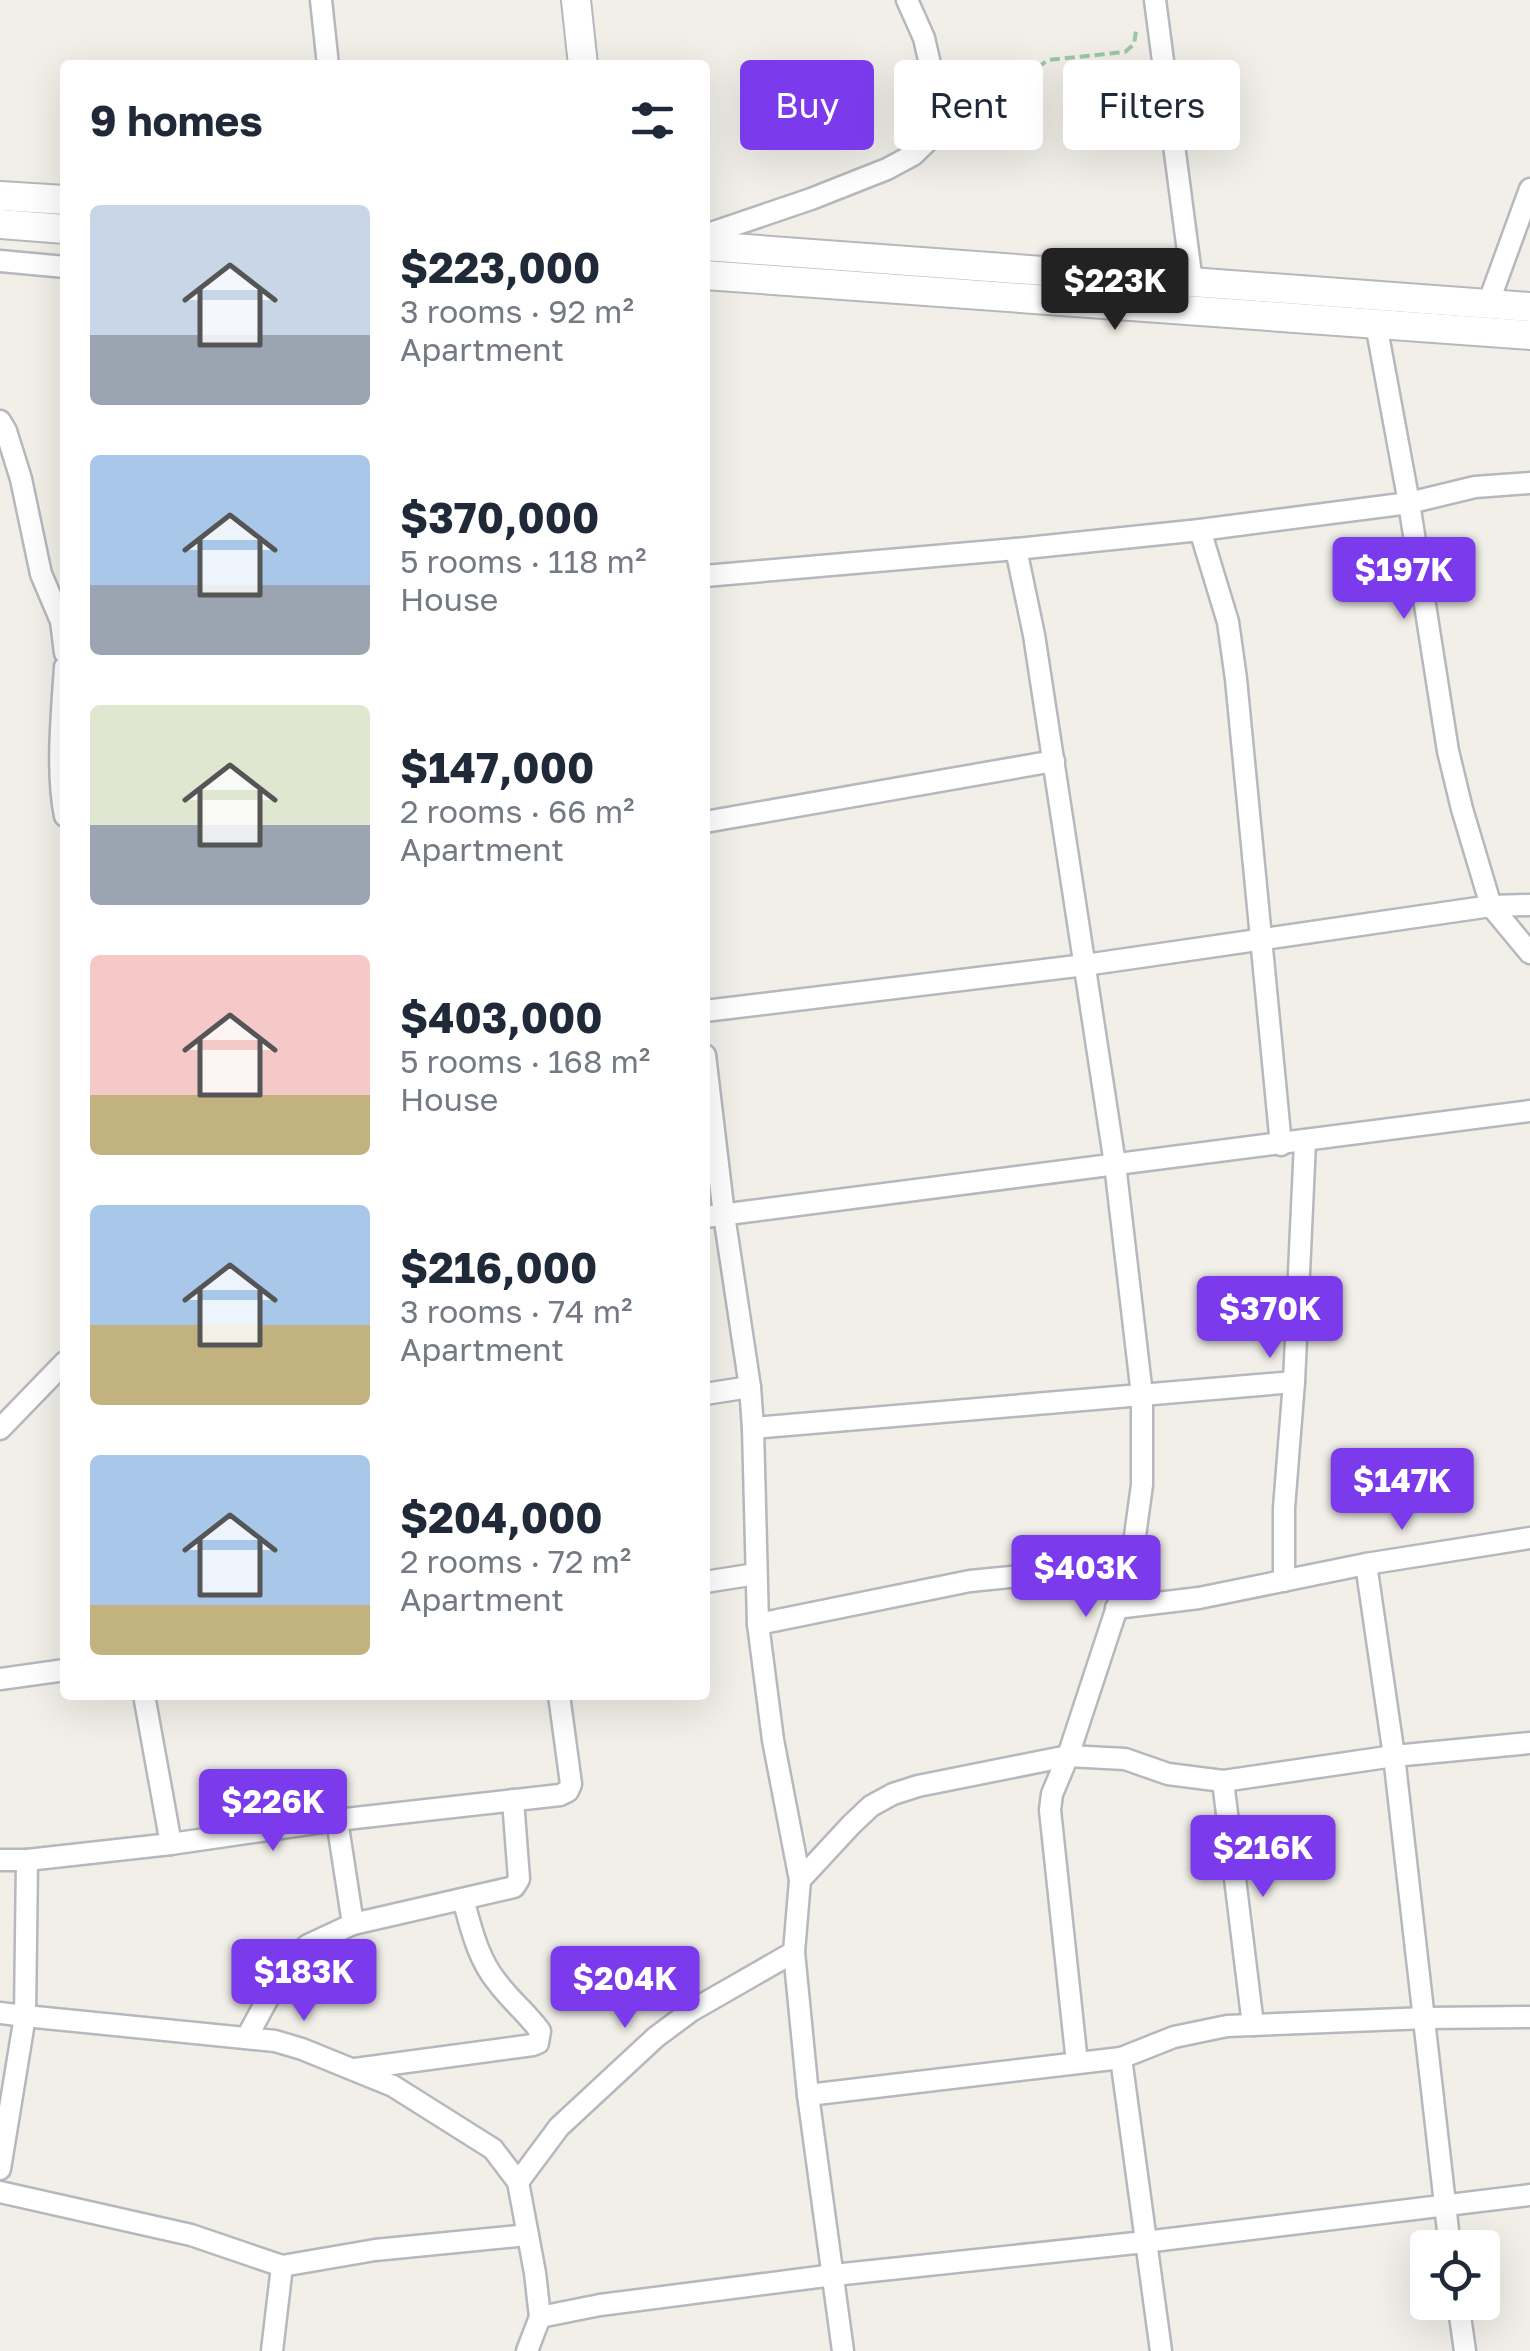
<!DOCTYPE html>
<meta charset="utf-8">
<style>
:root{--surface:#fff;--page:#f6f6f7;--text:#1f2937;--muted:#747a83;--accent:#7c3aed}
body{margin:0;font-family:"Golos Text",sans-serif;background:var(--page);color:var(--text);height:100vh;display:flex;flex-direction:column;font-size:38px;white-space:nowrap}
*{box-sizing:border-box;margin:0}
p{font-size:32px;color:var(--muted)}
.icon{flex:none;width:55px;height:55px;fill:none;stroke:currentColor;stroke-width:2;stroke-linecap:round;stroke-linejoin:round}
.map{position:relative;flex:1;overflow:hidden}
.panel{position:absolute;left:60px;top:60px;width:650px;height:1640px;display:flex;flex-direction:column;background:var(--surface);border-radius:10px;box-shadow:0 10px 40px #0002}
.panel>*{flex:none}
.banner{position:absolute;left:740px;top:60px;width:640px;height:90px;display:flex;gap:20px}
.fabs{position:absolute;left:1410px;top:2230px;display:grid;gap:20px}
.fabs a{display:grid;place-items:center;width:90px;height:90px;border-radius:10px;background:var(--surface);box-shadow:0 10px 40px #0002;font-size:50px}
.price{position:absolute;translate:-50% -85px;padding:0 22px;border-radius:10px;background:var(--accent);color:#fff;font-size:32px;line-height:65px;filter:drop-shadow(0 2px 5px #0008)}
.price::after{content:'';position:absolute;left:50%;top:60px;width:30px;height:22px;margin-left:-15px;background:inherit;clip-path:polygon(0 0,100% 0,50% 100%)}
.price.current{background:#222;color:#fff}
ul{padding:0;list-style:none}
li{display:flex;align-items:center;gap:30px;height:250px;padding:0 30px}
li span{display:grid;place-items:center;flex:none;width:280px;height:200px;border-radius:10px;color:#555}
li>.icon{margin-inline-start:auto}
span .icon{width:120px;height:120px;fill:#fffc;stroke-width:1}
li b{font-size:42px}
h2{display:flex;justify-content:space-between;align-items:center;height:120px;padding:0 30px;font-size:42px}
.pill{padding:0 35px;border-radius:10px;background:var(--surface);box-shadow:0 10px 40px #0002;font-size:35px;line-height:90px}
.pill.current{background:var(--accent);color:#fff}
.map>svg:first-child{display:block}
</style>
<div class="map">
<svg width="1530" height="2351" viewBox="0 0 1530 2351">
<rect width="100%" height="100%" fill="#f1efe8"/>
<g fill="none" stroke-linecap="round" stroke-linejoin="round">
<defs>
<g id="minor">
<polyline points="321,0 328,65"/>
<polyline points="1155,0 1192,282"/>
<polyline points="705,235 811,199 887,169 913,155 944,125 924,38 907,0"/>
<polyline points="0,261 65,267"/>
<polyline points="1488,304 1530,189"/>
<polyline points="1376,324 1409,503 1448,751 1462,809 1491,906 1530,953"/>
<polyline points="0,421 6,431 21,479 41,574 61,621 65,653"/>
<polyline points="1200,530 1228,622 1236,679 1281,1145"/>
<polyline points="1016,549 1034,635 1115,1164 1142,1395 1142,1485 1131,1565 1068,1756 1052,1794 1050,1810 1077,2063"/>
<polyline points="705,576 1016,549 1200,530 1409,503 1475,487 1530,483"/>
<path d="M65 667C62 713 56 772 65 816"/>
<polyline points="705,822 1054,761"/>
<polyline points="705,1011 1085,965 1491,906 1530,905"/>
<polyline points="705,1055 724,1215 750,1387 753,1428 758,1624 773,1740 800,1880 794,1952 808,2095 843,2351"/>
<polyline points="705,1217 1530,1111"/>
<polyline points="705,1394 750,1387"/>
<polyline points="753,1428 1294,1382"/>
<polyline points="0,1429 65,1362"/>
<polyline points="1366,1564 1394,1756 1450,2248"/>
<polyline points="1284,1581 1284,1508 1294,1382 1305,1142"/>
<polyline points="705,1582 756,1574"/>
<polyline points="1116,1608 1199,1598 1366,1564 1530,1538"/>
<polyline points="758,1624 970,1581 1131,1565"/>
<polyline points="0,1679 65,1670"/>
<polyline points="144,1695 171,1844"/>
<polyline points="1223,1781 1253,2025"/>
<polyline points="337,1820 353,1924"/>
<polyline points="0,1860 27,1860 171,1844 337,1820 560,1795 568,1791 571,1784 559,1695"/>
<polyline points="27,1860 25,2016 275,2041 302,2049 393,2086 493,2149 518,2182 535,2273 540,2317 527,2351"/>
<polyline points="800,1880 851,1825 871,1806 893,1794 918,1786 1068,1756 1125,1759 1168,1774 1223,1781 1394,1756 1530,1743"/>
<polyline points="0,2013 25,2016 0,2169"/>
<polyline points="247,2037 274,1987 291,1961 308,1945 353,1924 514,1887 519,1879 513,1800"/>
<polyline points="1121,2058 1161,2351"/>
<path d="M355 2069 533 2045 538 2043 540 2031C527 2013 510 2000 497 1982 478 1959 471 1928 463 1899"/>
<polyline points="808,2095 1121,2058 1174,2037 1227,2026 1426,2018 1530,2017"/>
<polyline points="518,2182 559,2127 656,2037 691,2011 794,1952"/>
<polyline points="0,2192 191,2235 282,2266 375,2250 528,2235"/>
<polyline points="1458,2302 1465,2351"/>
<polyline points="540,2317 600,2305 834,2275 1145,2242 1530,2195"/>
<polyline points="272,2351 282,2266"/>
</g>
<g id="tertiary">
<polyline points="576,0 583,65"/>
<polyline points="0,196 65,200"/>
<polyline points="0,224 65,229"/>
<polyline points="705,246 1530,307"/>
<polyline points="705,275 1530,335"/>
</g>
</defs>
<use href="#minor" stroke="#b5b8bc" stroke-width="25"/>
<use href="#tertiary" stroke="#b5b8bc" stroke-width="32"/>
<polyline stroke="#9cc7a9" stroke-width="4" stroke-dasharray="10 5" stroke-linecap="butt" points="961,115 1012,86 1048,60 1125,52 1134,44 1136,31"/>
<use href="#minor" stroke="#fff" stroke-width="20"/>
<use href="#tertiary" stroke="#fff" stroke-width="28"/>
</g>
</svg>
<div class="fabs">
<a><svg class="icon" aria-label="locate" viewBox="0 0 24 24"><circle cx="12" cy="12" r="6"/><path d="M12 2v4M12 18v4M2 12h4M18 12h4"/></svg></a>
</div>
<b class="price current" style="left:1115px;top:333px">$223K</b>
<b class="price" style="left:1404px;top:622px">$197K</b>
<b class="price" style="left:1270px;top:1361px">$370K</b>
<b class="price" style="left:1402px;top:1533px">$147K</b>
<b class="price" style="left:1086px;top:1620px">$403K</b>
<b class="price" style="left:273px;top:1854px">$226K</b>
<b class="price" style="left:1263px;top:1900px">$216K</b>
<b class="price" style="left:304px;top:2024px">$183K</b>
<b class="price" style="left:625px;top:2031px">$204K</b>
<div class="banner">
<a class="pill current">Buy</a>
<a class="pill">Rent</a>
<a class="pill">Filters</a>
</div>
<section class="panel">
<h2>9 homes<svg class="icon" aria-label="filters" viewBox="0 0 24 24"><path d="M4 7h16M4 17h16"/><circle cx="9" cy="7" r="2"/><circle cx="15" cy="17" r="2"/></svg></h2>
<ul>
<li><span style="background:linear-gradient(#c9d6e8 65%,#9aa5b1 0)"><svg class="icon" aria-label="home" viewBox="0 0 24 24"><path d="M3 11l9-7 9 7M6 9v11h12V9"/></svg></span><div><b>$223,000</b><p>3 rooms · 92 m²</p><p>Apartment</p></div></li>
<li><span style="background:linear-gradient(#a9c7e8 65%,#9aa5b1 0)"><svg class="icon" aria-label="home" viewBox="0 0 24 24"><path d="M3 11l9-7 9 7M6 9v11h12V9"/></svg></span><div><b>$370,000</b><p>5 rooms · 118 m²</p><p>House</p></div></li>
<li><span style="background:linear-gradient(#dfe7d0 60%,#9aa5b1 0)"><svg class="icon" aria-label="home" viewBox="0 0 24 24"><path d="M3 11l9-7 9 7M6 9v11h12V9"/></svg></span><div><b>$147,000</b><p>2 rooms · 66 m²</p><p>Apartment</p></div></li>
<li><span style="background:linear-gradient(#f6c9c9 70%,#c2b280 0)"><svg class="icon" aria-label="home" viewBox="0 0 24 24"><path d="M3 11l9-7 9 7M6 9v11h12V9"/></svg></span><div><b>$403,000</b><p>5 rooms · 168 m²</p><p>House</p></div></li>
<li><span style="background:linear-gradient(#a9c7e8 60%,#c2b280 0)"><svg class="icon" aria-label="home" viewBox="0 0 24 24"><path d="M3 11l9-7 9 7M6 9v11h12V9"/></svg></span><div><b>$216,000</b><p>3 rooms · 74 m²</p><p>Apartment</p></div></li>
<li><span style="background:linear-gradient(#a9c7e8 75%,#c2b280 0)"><svg class="icon" aria-label="home" viewBox="0 0 24 24"><path d="M3 11l9-7 9 7M6 9v11h12V9"/></svg></span><div><b>$204,000</b><p>2 rooms · 72 m²</p><p>Apartment</p></div></li>
</ul>
</section>
</div>
